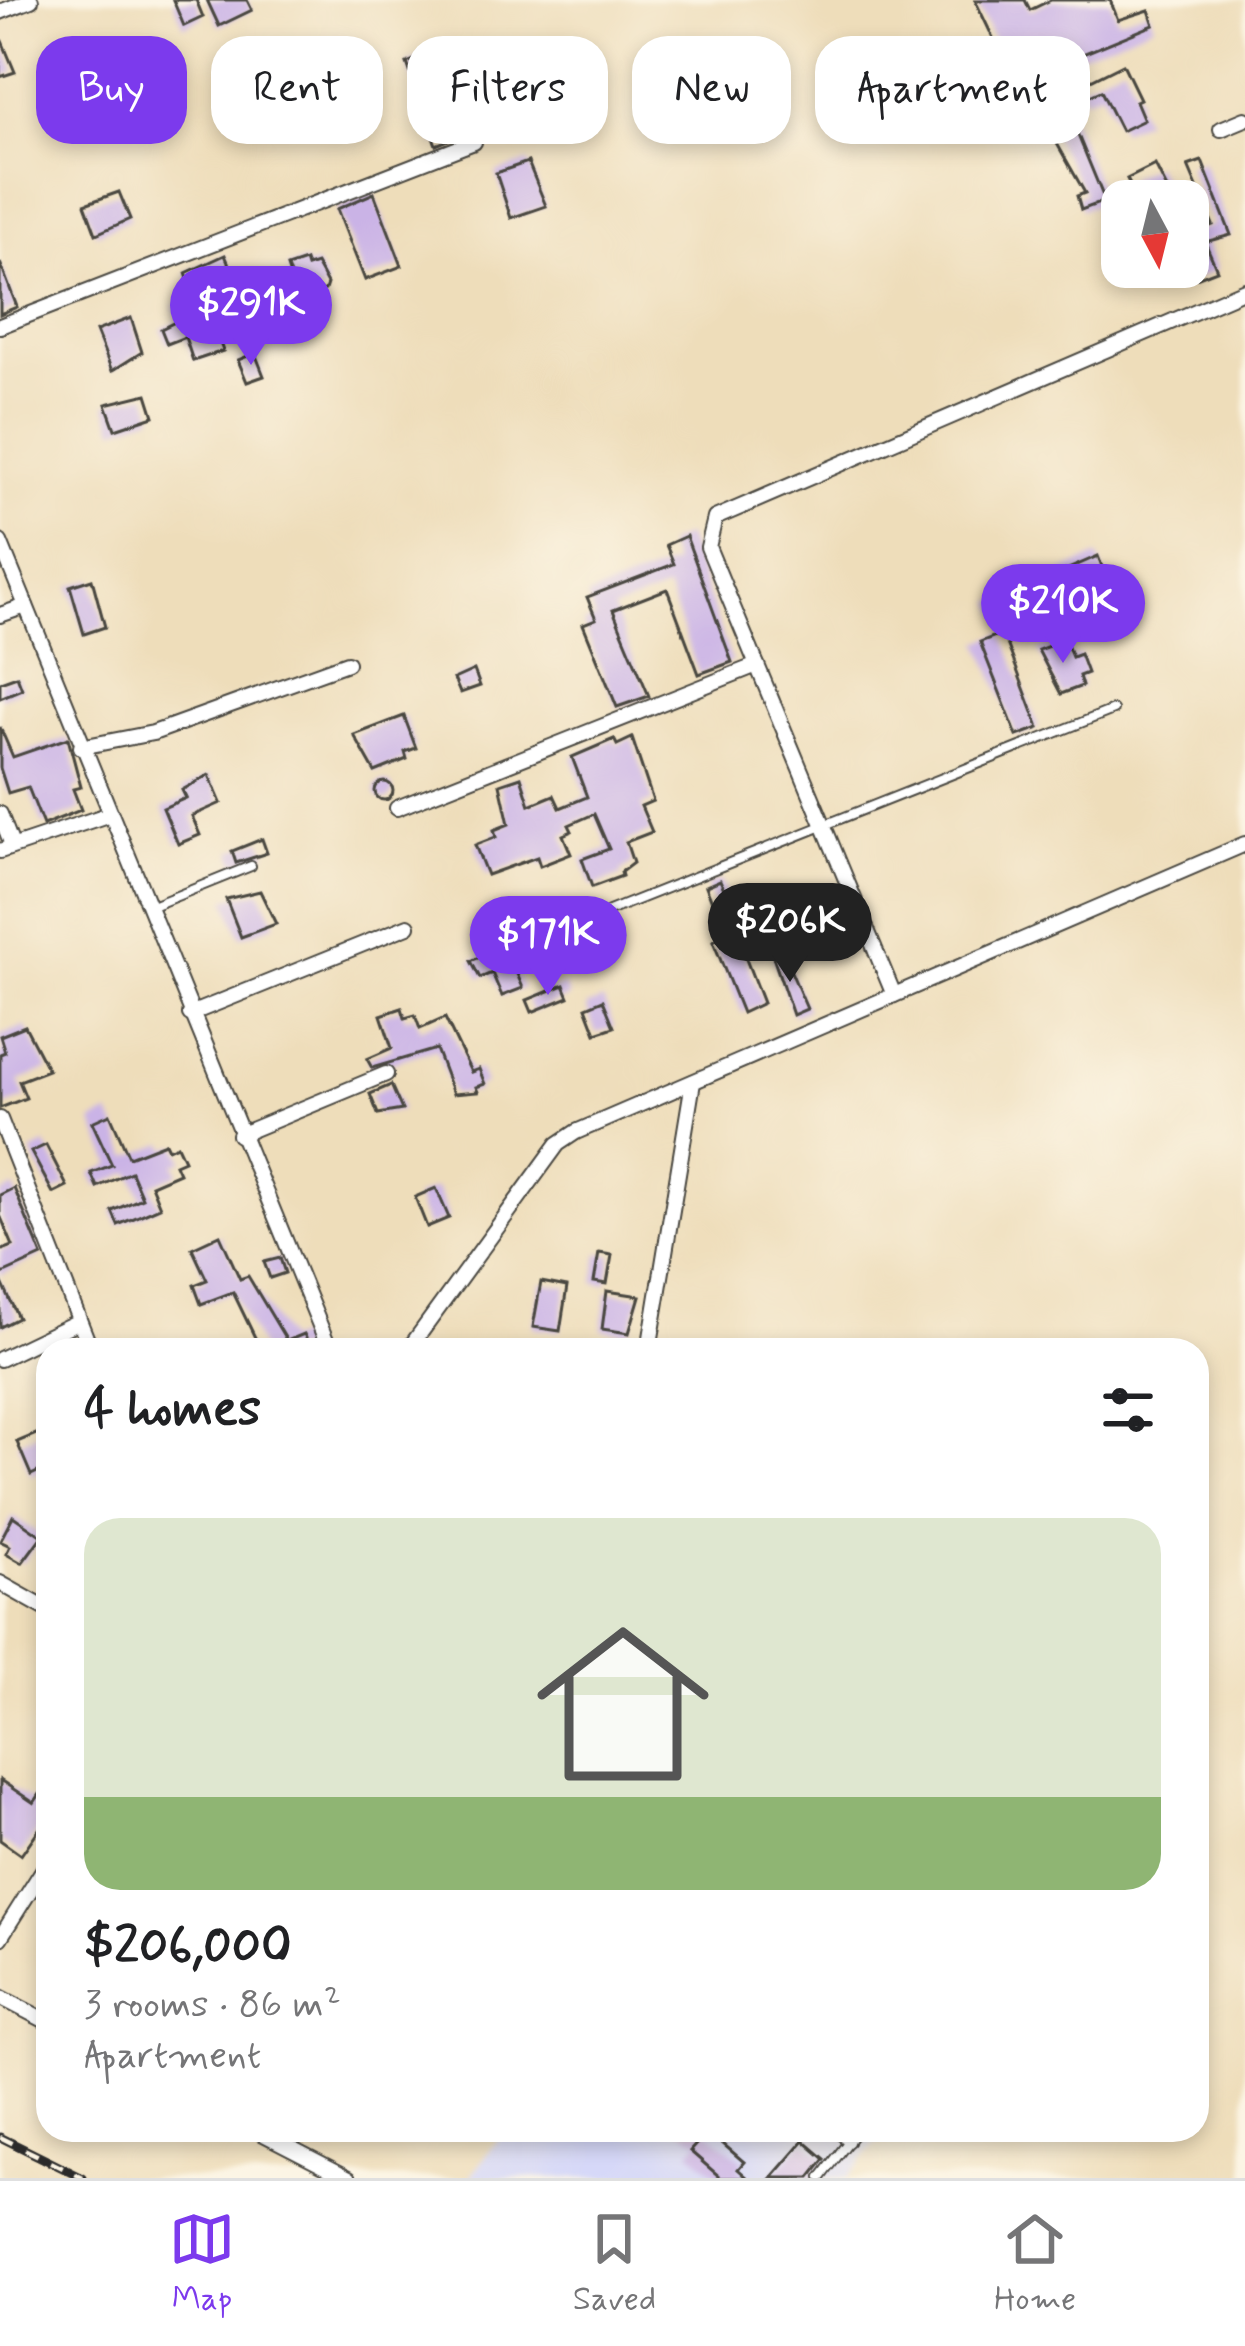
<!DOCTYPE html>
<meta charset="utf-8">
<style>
:root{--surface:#fff;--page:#f6f6f6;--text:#202124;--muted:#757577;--line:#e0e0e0;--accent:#7c3aed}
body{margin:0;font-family:Mynerve,sans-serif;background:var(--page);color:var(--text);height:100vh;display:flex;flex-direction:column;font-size:45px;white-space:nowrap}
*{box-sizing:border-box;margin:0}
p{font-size:39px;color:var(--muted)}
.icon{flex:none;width:66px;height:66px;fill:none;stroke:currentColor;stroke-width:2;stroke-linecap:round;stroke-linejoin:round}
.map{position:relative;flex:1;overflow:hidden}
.drawer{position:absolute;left:36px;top:1338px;width:1173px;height:804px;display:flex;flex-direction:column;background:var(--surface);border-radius:36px;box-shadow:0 6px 18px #0003}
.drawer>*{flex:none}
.top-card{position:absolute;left:36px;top:36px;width:1173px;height:108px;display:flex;gap:24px}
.needle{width:78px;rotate:173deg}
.controls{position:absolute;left:1101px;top:180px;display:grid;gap:24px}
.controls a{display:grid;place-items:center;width:108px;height:108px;border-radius:24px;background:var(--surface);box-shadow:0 6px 18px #0003;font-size:60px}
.price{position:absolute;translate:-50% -102px;padding:0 27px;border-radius:42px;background:var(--accent);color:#fff;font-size:39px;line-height:78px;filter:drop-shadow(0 3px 6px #0008)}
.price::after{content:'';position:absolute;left:50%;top:72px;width:36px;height:27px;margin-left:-18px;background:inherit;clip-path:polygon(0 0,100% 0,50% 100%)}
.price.selected{background:#222;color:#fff}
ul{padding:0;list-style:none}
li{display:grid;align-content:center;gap:24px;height:636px;padding:0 48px}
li+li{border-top:3px solid var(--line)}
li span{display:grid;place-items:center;height:372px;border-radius:36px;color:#555}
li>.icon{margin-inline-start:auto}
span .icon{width:216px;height:216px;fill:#fffc;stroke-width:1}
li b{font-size:51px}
h2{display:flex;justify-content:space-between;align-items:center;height:144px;padding:0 48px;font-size:51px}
.tag{padding:0 42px;border-radius:36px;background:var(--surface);box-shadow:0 6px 18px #0003;font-size:42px;line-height:108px}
.tag.selected{background:var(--accent);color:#fff}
.tab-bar{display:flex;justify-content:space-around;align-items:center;height:168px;border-top:3px solid var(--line);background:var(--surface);font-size:33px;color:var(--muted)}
.tab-bar a{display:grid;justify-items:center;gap:6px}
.tab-bar .selected{color:var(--accent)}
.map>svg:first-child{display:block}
</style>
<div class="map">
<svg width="1245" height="2178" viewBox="0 0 1245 2178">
<rect width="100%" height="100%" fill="#fcf5e5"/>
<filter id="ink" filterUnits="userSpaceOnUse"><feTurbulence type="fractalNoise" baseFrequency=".00833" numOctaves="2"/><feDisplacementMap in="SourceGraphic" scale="24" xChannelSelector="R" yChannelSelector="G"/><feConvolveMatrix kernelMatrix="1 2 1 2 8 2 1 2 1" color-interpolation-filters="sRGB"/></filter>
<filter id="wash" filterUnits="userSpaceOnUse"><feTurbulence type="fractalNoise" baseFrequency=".004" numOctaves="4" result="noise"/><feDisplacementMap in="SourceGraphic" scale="48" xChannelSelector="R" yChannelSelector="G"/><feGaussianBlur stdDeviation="2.7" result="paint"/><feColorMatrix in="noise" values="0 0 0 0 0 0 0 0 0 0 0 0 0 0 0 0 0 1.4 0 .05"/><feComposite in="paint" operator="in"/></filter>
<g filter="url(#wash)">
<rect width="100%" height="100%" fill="#eeddba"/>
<polygon fill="#d6d8f8" points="505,2130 887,2130 847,2178 470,2178"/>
<g id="blocks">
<g fill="#cab3e6">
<polygon points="173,0 196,0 203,17 184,26"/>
<polygon points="207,0 247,0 252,10 219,26"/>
<polygon points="975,0 1025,0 1030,10 1051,0 1110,0 1118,20 1149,10 1154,25 1014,82"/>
<polygon points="0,36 15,72 0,77"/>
<polygon points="423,56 453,138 436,145 407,63"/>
<polygon points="1123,64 1140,99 1136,101 1144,120 1121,131 1101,91 1085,98 1079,86"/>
<polygon points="322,71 330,90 312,97 304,78"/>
<polygon points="1068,89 1072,103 1066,106 1105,201 1081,210 1077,196 1085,193 1034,103"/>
<polygon points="1202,161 1231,235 1205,242 1217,270 1196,278 1188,259 1188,235 1213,225 1188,166"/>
<polygon points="528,162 546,206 511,218 496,173"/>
<polygon points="1155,165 1173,201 1138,201 1127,179"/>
<polygon points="119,192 130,219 96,234 85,204"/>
<polygon points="374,193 402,266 365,280 337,209"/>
<polygon points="225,255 254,321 217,335 223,351 193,361 185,337 167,344 161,329 179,320 174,306 183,302 194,326 218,316 208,290 193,294 186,273"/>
<polygon points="305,261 307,267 316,264 327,284 325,290 291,300 284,278 290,276 287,267"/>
<polygon points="1,265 17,307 0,314 0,266"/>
<polygon points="131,318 142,352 112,371 96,331"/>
<polygon points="255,353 264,376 247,382 238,360"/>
<polygon points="147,394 154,416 115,429 106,404"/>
<polygon points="686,536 732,662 699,674 667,589 613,610 649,696 617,707 583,624 596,619 587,597 674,564 666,545"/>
<polygon points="1098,556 1119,611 1097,613 1086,584 1060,594 1069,619 1051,626 1042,602 1000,618 993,602"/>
<polygon points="92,579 105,627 84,634 70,586"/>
<polygon points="1003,633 1039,728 1017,736 980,642"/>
<polygon points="1065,640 1072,657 1080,654 1087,673 1079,676 1082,686 1061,694 1038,650"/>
<polygon points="474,670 480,686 460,693 454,679"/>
<polygon points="17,676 22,689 0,698 0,682"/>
<polygon points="404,716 416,748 405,752 407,759 375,772 354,735"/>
<polygon points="0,727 13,757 68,738 81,787 73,789 81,810 43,825 28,787 8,793 0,768"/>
<polygon points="632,738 653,801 641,806 652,832 626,842 633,863 621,872 622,876 592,887 582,859 609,849 594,814 569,825 572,831 563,835 571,854 540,866 537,857 487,875 475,845 496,837 494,830 509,824 500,784 521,777 530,805 554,795 560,808 587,797 572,757 614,739 617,745"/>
<polygon points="209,775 221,803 192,816 200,835 178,844 163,808 186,798 182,790"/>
<circle cx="384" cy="791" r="9"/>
<polygon points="262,839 267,853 236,863 232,851"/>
<polygon points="720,880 728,898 713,904 706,886"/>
<polygon points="260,891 276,924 241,937 226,899"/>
<polygon points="831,893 836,906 826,910 834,927 770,949 761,921"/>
<polygon points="592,926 605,954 568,970 557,948"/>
<polygon points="735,931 763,1003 742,1013 713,941"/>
<polygon points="505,946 523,988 502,996 492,973 480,978 471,961"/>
<polygon points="783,953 807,1009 793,1015 773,957"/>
<polygon points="564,985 569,997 532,1012 527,1000"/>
<polygon points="603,1000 614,1027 596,1033 586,1007"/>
<polygon points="402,1008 405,1018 415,1015 420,1029 445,1018 471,1072 479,1069 485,1084 476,1087 478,1092 453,1094 436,1049 372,1068 367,1059 392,1048 381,1015"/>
<polygon points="25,1026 48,1070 19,1081 26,1098 0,1108 0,1054 5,1052 0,1036"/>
<polygon points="391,1085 402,1110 378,1114 370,1094"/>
<polygon points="110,1114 129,1157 165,1143 168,1149 177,1145 184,1160 175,1164 179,1173 151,1185 160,1207 118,1225 112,1211 142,1198 131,1172 97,1187 91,1173 112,1165 92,1122"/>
<polygon points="46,1145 67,1186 53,1193 31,1152"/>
<polygon points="14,1188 42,1256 0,1275 0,1251 13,1246 0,1215 0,1195"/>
<polygon points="436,1188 449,1218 427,1227 415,1197"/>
<polygon points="220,1235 240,1279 248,1276 287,1341 304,1334 312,1350 261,1350 233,1292 201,1304 194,1285 207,1280 192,1248"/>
<polygon points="599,1253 612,1255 607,1284 594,1282"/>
<polygon points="280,1258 285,1273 270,1278 264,1262"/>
<polygon points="0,1278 18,1318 0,1327"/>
<polygon points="541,1282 567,1287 560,1331 533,1327"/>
<polygon points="607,1291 640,1296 629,1333 602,1329"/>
<polygon points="48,1429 48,1467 31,1475 17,1442"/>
<polygon points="13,1516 42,1536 22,1563 6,1554 10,1546 0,1541"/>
<polygon points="0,1780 34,1803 48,1782 48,1816 21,1855 0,1840"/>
<polygon points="682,2130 707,2130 744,2162 738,2169 748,2178 721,2178 690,2151 699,2141"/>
<polygon points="804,2141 825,2159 814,2173 810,2178 772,2178"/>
</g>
</g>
</g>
<g filter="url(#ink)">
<use href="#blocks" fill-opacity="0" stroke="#484640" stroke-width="3"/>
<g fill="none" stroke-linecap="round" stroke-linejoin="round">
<defs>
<g id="service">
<polyline points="147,908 251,866"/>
<polyline points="609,911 1113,710"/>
<polyline points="833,2130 849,2142"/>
<polyline points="821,2178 857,2130"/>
</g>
<g id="minor">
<polyline points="0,12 31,0"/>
<polyline points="1221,129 1245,119"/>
<polyline points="0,326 474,142"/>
<polyline points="0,542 330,1350"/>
<polyline points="0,615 26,606"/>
<polyline points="81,747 153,733 347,663"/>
<polyline points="397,808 757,665"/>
<polyline points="0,814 12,845"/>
<polyline points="0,851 110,814"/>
<polyline points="894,995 708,547 715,518 1245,290"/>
<polyline points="190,1014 408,926"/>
<polyline points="0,1119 91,1350"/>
<polyline points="239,1135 386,1074"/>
<polyline points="408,1350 558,1144 576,1132 1245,844"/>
<polyline points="649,1350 693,1082"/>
<polyline points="0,1359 79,1321"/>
<polyline points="0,1583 48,1610"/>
<polyline points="0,1938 48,1862"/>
<polyline points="0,1997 48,2022"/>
<polyline points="256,2130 349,2178"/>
</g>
</defs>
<use href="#service" stroke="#484640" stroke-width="12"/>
<use href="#minor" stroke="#484640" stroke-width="18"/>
<use href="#service" stroke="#fff" stroke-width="8"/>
<use href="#minor" stroke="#fff" stroke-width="14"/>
<defs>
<polyline id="rail" points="0,2137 83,2178"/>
</defs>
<use href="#rail" stroke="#2b2b2b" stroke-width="9"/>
<use href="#rail" stroke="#fcf5e5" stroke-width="4.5" stroke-dasharray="14" stroke-linecap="butt"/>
</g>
</g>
</svg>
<div class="controls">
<a><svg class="needle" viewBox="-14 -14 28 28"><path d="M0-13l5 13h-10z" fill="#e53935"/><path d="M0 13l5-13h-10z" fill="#757577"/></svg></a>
</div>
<b class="price" style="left:251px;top:368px">$291K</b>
<b class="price" style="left:1063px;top:666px">$210K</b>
<b class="price selected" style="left:790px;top:985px">$206K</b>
<b class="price" style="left:548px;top:998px">$171K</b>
<div class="top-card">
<a class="tag selected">Buy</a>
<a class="tag">Rent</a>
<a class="tag">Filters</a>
<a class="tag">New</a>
<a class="tag">Apartment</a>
</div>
<section class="drawer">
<h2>4 homes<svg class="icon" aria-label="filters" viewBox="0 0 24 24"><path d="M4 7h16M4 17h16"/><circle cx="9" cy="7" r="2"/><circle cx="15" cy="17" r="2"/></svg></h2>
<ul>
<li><span style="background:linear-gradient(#dfe7d0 75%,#8fb573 0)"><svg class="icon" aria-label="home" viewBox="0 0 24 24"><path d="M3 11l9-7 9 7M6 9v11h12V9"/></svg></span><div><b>$206,000</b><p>3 rooms · 86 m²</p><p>Apartment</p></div></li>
</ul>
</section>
</div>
<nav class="tab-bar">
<a class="selected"><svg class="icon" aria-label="map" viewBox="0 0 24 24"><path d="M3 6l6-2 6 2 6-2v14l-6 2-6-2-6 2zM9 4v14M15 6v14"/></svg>Map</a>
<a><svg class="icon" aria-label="saved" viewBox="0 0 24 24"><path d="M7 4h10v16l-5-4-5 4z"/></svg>Saved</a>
<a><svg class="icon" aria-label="home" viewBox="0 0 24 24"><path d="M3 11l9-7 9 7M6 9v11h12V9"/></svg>Home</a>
</nav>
